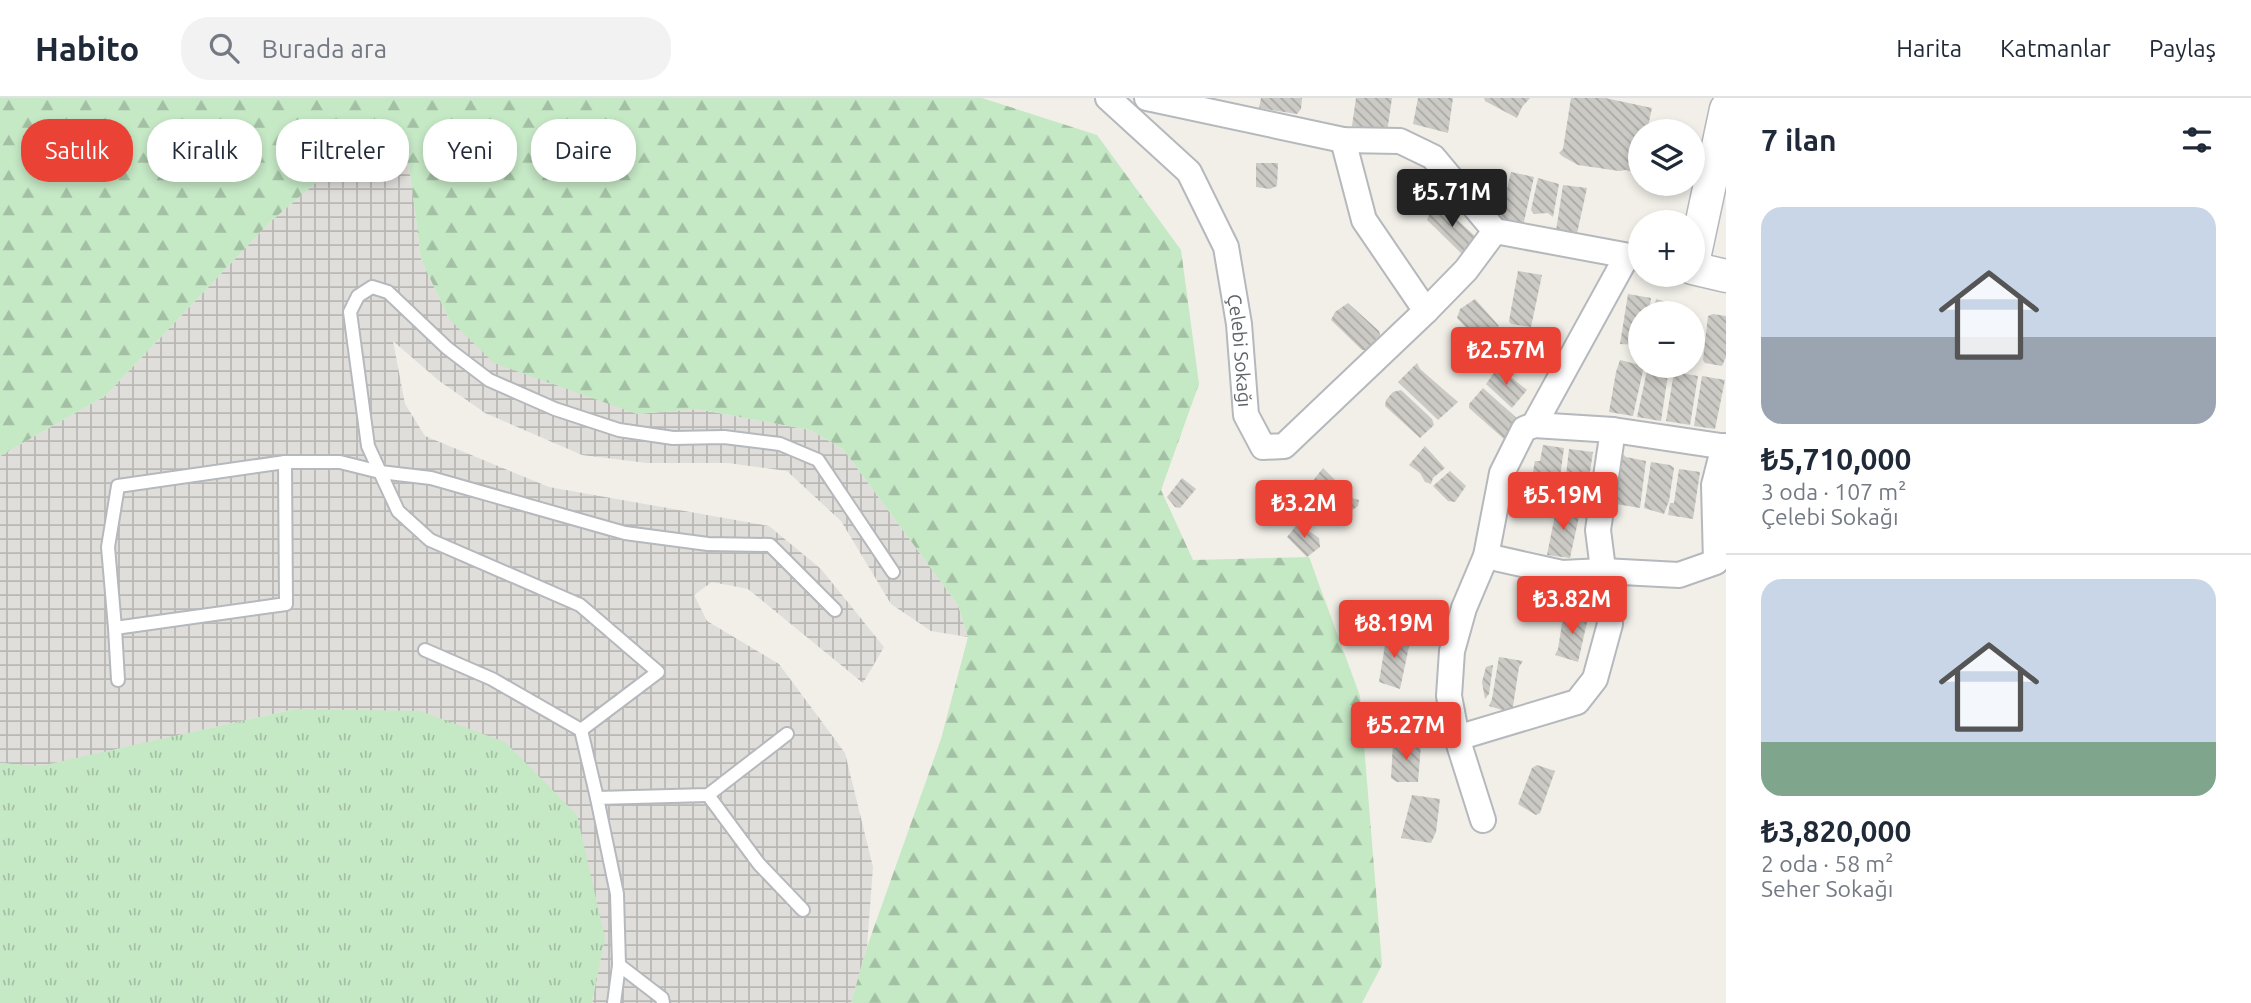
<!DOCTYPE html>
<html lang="tr">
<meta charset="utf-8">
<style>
:root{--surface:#fff;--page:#f2f2f3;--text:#1f2937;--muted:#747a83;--line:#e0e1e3;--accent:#ea4335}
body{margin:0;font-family:Ubuntu,sans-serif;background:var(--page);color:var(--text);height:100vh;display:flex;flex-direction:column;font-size:26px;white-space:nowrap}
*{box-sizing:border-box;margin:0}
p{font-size:23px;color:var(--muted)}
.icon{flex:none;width:38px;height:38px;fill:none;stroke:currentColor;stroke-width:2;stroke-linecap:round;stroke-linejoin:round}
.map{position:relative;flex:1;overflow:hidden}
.drawer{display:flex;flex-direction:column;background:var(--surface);width:525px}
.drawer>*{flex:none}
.hud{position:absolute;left:21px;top:21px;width:665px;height:63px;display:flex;gap:14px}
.buttons{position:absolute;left:1628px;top:21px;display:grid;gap:14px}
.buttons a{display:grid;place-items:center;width:77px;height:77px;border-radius:50%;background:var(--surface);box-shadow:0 4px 10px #0003;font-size:35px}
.price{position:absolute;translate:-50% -60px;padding:0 16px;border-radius:7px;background:var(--accent);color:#fff;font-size:23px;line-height:46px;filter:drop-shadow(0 2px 4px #0008)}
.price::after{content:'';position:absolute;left:50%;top:42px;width:21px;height:16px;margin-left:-10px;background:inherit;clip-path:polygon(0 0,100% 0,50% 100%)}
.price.selected{background:#222;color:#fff}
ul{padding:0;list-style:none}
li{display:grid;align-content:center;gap:14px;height:371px;padding:0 35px}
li+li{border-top:2px solid var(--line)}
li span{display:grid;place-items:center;height:217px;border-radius:21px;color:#555}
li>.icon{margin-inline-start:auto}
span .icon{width:126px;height:126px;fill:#fffc;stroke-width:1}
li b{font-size:30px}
h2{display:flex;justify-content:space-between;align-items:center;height:84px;padding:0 35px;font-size:30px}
.tag{padding:0 24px;border-radius:28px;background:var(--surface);box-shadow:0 4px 10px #0003;font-size:24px;line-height:63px}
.tag.selected{background:var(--accent);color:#fff}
header{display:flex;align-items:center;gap:42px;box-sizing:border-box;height:98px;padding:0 35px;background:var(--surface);border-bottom:2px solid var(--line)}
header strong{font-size:33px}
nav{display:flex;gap:38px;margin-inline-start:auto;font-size:24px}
.search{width:490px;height:63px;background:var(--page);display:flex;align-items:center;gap:18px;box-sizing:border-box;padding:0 24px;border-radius:28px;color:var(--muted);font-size:26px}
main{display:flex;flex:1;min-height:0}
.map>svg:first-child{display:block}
</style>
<header>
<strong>Habito</strong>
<div class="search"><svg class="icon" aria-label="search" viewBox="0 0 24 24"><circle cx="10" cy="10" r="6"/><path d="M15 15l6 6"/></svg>Burada ara</div>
<nav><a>Harita</a><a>Katmanlar</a><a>Paylaş</a></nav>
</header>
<main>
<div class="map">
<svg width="1726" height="905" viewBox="0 0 1726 905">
<defs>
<pattern id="industrial-grid" width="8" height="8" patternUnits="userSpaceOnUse" patternTransform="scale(1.75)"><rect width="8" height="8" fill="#e0deda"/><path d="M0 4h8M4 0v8" fill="none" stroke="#b9b8b5"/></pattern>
<pattern id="grass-tufts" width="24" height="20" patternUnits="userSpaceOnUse" patternTransform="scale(1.75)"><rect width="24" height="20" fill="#c5e8c5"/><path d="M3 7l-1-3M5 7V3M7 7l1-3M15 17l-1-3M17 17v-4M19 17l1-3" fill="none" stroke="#a3c0a4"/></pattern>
<pattern id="forest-firs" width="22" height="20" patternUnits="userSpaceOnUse" patternTransform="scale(1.75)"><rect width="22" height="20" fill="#c5e8c5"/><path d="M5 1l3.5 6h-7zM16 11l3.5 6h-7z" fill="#a3c0a4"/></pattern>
<pattern id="building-back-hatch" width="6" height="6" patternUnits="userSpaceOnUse" patternTransform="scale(1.75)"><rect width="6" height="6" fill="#cccac5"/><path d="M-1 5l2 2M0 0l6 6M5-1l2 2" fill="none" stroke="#a9a8a4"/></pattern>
</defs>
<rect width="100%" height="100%" fill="#f1efe8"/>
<polygon fill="url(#industrial-grid)" points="345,60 409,66 421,161 449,221 637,316 697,311 810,332 843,351 958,507 968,539 931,533 891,506 841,423 787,373 728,365 647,365 582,357 485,315 438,282 393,243 405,306 425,338 549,389 769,428 821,471 884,549 863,585 748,491 712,484 694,497 707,523 779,566 845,655 873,769 867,849 851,905 592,905 594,898 295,611 40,669 0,665 0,358 105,298 270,124"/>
<polygon fill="url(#grass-tufts)" points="295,611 420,613 505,644 577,717 605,840 592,905 0,905 0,665 40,668"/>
<polygon fill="url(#forest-firs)" points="0,0 982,0 1097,37 1181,152 1199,286 1161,392 1193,462 1309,459 1360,598 1382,867 1362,905 851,905 867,849 941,641 968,539 958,507 843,351 810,332 697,311 637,316 494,265 449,221 421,161 409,66 345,60 270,124 105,298 0,358"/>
<g fill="url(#building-back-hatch)">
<polygon points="1261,0 1302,0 1301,11 1297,16 1259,10"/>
<polygon points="1356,0 1392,0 1387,34 1352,28"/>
<polygon points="1418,0 1453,0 1448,35 1413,26"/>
<polygon points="1484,0 1530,0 1522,9 1517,20 1485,3"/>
<polygon points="1571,0 1605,0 1652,10 1647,33 1640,33 1639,76 1626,72 1619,73 1578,67 1562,58 1559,55 1563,51"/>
<polygon points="1256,65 1278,65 1277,88 1270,91 1256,89"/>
<polygon points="1511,74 1534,79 1523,128 1500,121"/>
<polygon points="1538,80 1559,86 1553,119 1548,115 1534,116 1531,112"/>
<polygon points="1563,87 1587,90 1576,140 1556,133"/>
<polygon points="1439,105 1478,141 1463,157 1427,122 1429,116"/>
<polygon points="1518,173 1542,177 1531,229 1511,226 1509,223"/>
<polygon points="1628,196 1651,200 1649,215 1640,215 1640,247 1620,246"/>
<polygon points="1475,201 1499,228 1480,244 1457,220 1460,211"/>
<polygon points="1656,201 1679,208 1675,215 1653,215"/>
<polygon points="1348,205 1379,233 1381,240 1368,252 1362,252 1331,222 1335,214"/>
<polygon points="1713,216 1726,218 1726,259 1722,268 1705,265 1703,262 1708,218"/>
<polygon points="1620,262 1644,268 1633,318 1609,314 1616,274"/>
<polygon points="1417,265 1420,271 1458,304 1438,322 1398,284"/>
<polygon points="1648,268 1669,270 1661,323 1637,319"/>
<polygon points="1498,269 1527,292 1512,310 1486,286"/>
<polygon points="1674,274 1698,278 1690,327 1666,323"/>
<polygon points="1702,278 1725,282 1715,331 1694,328"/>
<polygon points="1483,290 1520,323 1504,341 1469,310 1469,306"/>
<polygon points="1401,292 1432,321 1434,327 1420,340 1385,308 1386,302 1393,294"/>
<polygon points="1543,347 1564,350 1558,394 1525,391 1532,379 1535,363 1540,363"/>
<polygon points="1425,348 1445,370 1433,380 1431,386 1425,384 1420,375 1409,367"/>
<polygon points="1569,351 1593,354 1588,387 1585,387 1582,400 1566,398 1564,395"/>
<polygon points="1623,356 1626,359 1646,363 1640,410 1616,406"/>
<polygon points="1651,364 1670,367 1674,370 1669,403 1664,416 1644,410"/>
<polygon points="1323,370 1354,401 1359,402 1358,408 1352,412 1347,422 1344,422 1308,389"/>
<polygon points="1679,371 1700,374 1693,421 1668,417 1670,405 1674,405"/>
<polygon points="1450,373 1466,388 1455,404 1448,403 1433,388"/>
<polygon points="1182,380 1196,391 1180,410 1175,409 1167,399"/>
<polygon points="1557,407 1580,414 1570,460 1547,457"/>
<polygon points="1301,422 1306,431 1319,440 1320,449 1307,459 1287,439"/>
<polygon points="1564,513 1588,520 1578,564 1555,557 1558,551"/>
<polygon points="1387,535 1411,539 1400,591 1379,584"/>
<polygon points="1499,559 1523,563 1519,569 1512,615 1489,608 1492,601"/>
<polygon points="1493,567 1489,596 1485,601 1482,584 1486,569"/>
<polygon points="1400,643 1421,646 1418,684 1397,684 1391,680 1393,645"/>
<polygon points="1537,667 1555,673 1540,715 1536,717 1518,706 1532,670"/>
<polygon points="1412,697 1440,701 1436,734 1431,745 1401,740"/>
</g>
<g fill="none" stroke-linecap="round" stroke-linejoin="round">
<defs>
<g id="service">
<polyline points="835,512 770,447 708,446 625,435 431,380 380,374 368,348 350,214 358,198 372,189 388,194 447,250 489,282 555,311 619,332 673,340 724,339 780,346 818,362 893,474"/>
<polyline points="115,530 108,449 118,388 285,364 340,364 380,374 398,413 430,442 580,507 658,574 581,632"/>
<polyline points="425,552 492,581 581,632 597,700"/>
<polyline points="118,582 115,530 286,506 285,364"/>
<polyline points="708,697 759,766 803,812"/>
<polyline points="614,905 619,867"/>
<polyline points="663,905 662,900 619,867 617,796 597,700 708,697 787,636"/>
</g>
<g id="minor">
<path id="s1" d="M1108 0 1189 74 1226 149 1239 226 1246 317 1263 349 1284 348 1426 213 1466 172 1495 133 1640 160"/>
<polyline points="1147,0 1343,42 1400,43 1433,59 1495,133"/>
<polyline points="1343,42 1364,122 1426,213"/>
<polyline points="1534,327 1613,332 1726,349"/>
<polyline points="1486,458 1562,475 1603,473 1679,477 1716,464 1714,387 1724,348"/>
<polyline points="1457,640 1577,604 1595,581 1610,526 1598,432 1613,332"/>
<polyline points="1483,722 1457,640 1449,598 1452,553 1464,510 1486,458 1502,375 1524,331 1534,327 1627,158"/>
</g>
<polyline id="tertiary" points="1726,11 1692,170 1726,178"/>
</defs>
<use href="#service" stroke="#b5b8bc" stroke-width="16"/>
<use href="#minor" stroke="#b5b8bc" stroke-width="28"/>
<use href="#tertiary" stroke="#b5b8bc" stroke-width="35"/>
<use href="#service" stroke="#fff" stroke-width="12"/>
<use href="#minor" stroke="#fff" stroke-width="24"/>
<use href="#tertiary" stroke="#fff" stroke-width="32"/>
</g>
<g text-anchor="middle" stroke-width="7" stroke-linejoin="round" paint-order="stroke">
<g font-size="19" fill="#5f6368" stroke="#fff">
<text dy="7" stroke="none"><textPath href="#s1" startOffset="298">Çelebi Sokağı</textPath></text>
</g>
</g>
</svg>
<div class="buttons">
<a><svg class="icon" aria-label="layers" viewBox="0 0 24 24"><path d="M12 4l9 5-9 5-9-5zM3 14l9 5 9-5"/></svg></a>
<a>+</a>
<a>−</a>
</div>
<b class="price selected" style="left:1452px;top:131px">₺5.71M</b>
<b class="price" style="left:1506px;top:289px">₺2.57M</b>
<b class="price" style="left:1563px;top:434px">₺5.19M</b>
<b class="price" style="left:1304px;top:442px">₺3.2M</b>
<b class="price" style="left:1572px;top:538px">₺3.82M</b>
<b class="price" style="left:1394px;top:562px">₺8.19M</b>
<b class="price" style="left:1406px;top:664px">₺5.27M</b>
<div class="hud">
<a class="tag selected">Satılık</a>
<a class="tag">Kiralık</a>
<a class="tag">Filtreler</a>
<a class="tag">Yeni</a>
<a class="tag">Daire</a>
</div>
</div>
<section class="drawer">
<h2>7 ilan<svg class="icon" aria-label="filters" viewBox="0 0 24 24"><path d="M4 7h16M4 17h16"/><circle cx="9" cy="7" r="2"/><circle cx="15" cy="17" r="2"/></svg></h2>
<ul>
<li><span style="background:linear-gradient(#c9d6e8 60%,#9aa5b1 0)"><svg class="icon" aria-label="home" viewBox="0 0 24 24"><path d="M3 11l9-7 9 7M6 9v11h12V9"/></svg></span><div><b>₺5,710,000</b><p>3 oda · 107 m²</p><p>Çelebi Sokağı</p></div></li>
<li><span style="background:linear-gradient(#c9d6e8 75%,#7fa58c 0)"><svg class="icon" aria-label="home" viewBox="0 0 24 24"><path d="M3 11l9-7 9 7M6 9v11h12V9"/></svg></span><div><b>₺3,820,000</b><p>2 oda · 58 m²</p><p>Seher Sokağı</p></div></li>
</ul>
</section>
</main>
